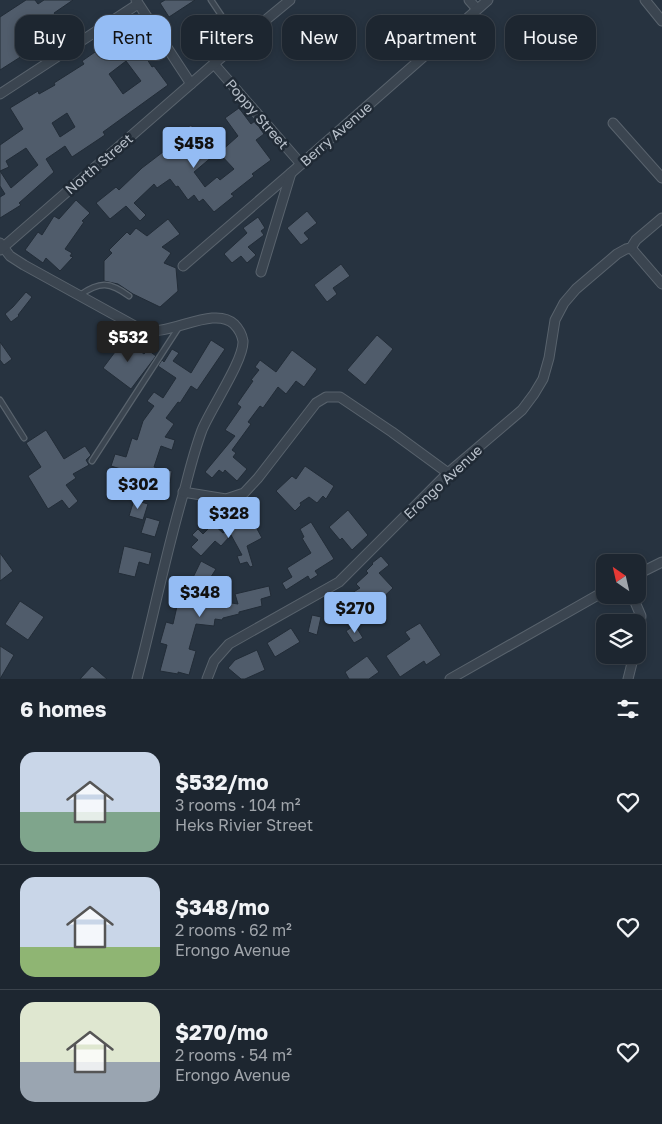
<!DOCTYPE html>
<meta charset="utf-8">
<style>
:root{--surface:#1d2630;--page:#252e38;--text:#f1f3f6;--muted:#a0a5ab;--line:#3b434c;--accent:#94bcf4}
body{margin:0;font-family:"Golos Text",sans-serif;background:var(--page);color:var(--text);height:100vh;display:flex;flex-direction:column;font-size:19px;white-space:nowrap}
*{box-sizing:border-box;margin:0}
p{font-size:16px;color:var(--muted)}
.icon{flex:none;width:28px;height:28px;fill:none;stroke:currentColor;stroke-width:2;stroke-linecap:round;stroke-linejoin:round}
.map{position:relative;height:679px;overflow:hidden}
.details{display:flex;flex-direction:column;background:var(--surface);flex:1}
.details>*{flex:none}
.hud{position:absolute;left:15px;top:15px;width:632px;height:45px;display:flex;gap:10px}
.needle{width:32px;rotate:326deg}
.tools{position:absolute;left:596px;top:554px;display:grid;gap:10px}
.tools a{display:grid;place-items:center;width:50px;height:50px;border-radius:10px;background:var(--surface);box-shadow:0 2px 8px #0003,0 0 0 1px var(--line);font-size:25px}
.price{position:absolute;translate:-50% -42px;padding:0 11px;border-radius:5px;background:var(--accent);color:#111;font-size:16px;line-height:32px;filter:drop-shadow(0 1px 2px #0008)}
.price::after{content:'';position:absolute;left:50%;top:30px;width:15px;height:11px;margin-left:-8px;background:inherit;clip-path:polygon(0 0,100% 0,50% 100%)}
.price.selected{background:#222;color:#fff}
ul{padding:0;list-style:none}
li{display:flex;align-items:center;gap:15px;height:125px;padding:0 20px}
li+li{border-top:1px solid var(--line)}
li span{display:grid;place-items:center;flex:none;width:140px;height:100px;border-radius:15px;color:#555}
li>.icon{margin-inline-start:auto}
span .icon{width:60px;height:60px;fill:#fffc;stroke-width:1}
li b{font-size:21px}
h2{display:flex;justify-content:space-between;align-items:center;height:60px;padding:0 20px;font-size:21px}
.chip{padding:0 18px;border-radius:15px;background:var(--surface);box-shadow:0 2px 8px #0003,0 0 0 1px var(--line);font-size:18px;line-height:45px}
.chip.selected{background:var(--accent);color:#111}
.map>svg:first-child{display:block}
</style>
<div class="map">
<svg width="662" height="679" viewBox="0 0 662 679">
<rect width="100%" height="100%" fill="#273340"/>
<g fill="#505c6b" stroke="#222c37" fill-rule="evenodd">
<polygon points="26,0 35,0 38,4 44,0 73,0 54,13 67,31 46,45 44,42 0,70 0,17"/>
<polygon points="165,0 195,0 169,17 160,3"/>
<path d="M111 41 126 61 109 74 123 94 141 81 123 57 128 50 138 45 152 67 154 66 168 85 103 132 105 135 72 157 65 146 46 159 54 172 19 203 21 205 0 218V197L5 194 0 186V171L11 188 38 165 26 148 6 161 9 167 0 171V145L23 129 10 108 38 91 39 94 55 85 54 83 84 64 82 61ZM67 113 75 127 60 137 52 123Z"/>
<polygon points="239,108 251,124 255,121 264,134 256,140 271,160 252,174 254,176 231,194 234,196 214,212 203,199 199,202 194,195 188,200 178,186 176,187 170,179 157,188 154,184 134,203 146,215 140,221 126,206 110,219 96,203 116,187 119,190 142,168 180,139 177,135 191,125 213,156 194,172 205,187 217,177 220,180 234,169 219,153 238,136 225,118"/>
<polygon points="76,200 90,213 82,221 84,222 65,249 72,253 70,256 73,257 60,271 46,258 43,263 25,250 38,232 42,235 54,216 59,219"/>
<polygon points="307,211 317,223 304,233 309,239 301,245 287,228"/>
<polygon points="258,217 265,228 261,231 264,235 248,247 256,255 247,263 241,256 232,263 224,254 247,233 243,228"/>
<polygon points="168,219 180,234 162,247 171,253 164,263 176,268 178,291 160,307 133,294 118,284 104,281 104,261 112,253 109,250 127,232 130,235 136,228 147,236"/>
<polygon points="341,264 350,276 333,288 337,294 327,302 314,285"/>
<polygon points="26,292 32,297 18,315 19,316 11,322 5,314 13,307"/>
<polygon points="119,335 144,354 148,350 156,356 131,389 103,368 118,348 112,344"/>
<polygon points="377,335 393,349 365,385 347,370"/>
<polygon points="211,340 225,349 197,390 191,386 180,403 178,402 166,418 174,424 165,437 175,440 172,450 161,446 154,467 172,471 170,483 143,476 140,487 121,481 124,470 111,466 115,454 126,457 132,438 137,440 143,421 154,406 147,401 154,392 163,398 176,378 158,366 162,360 164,362 172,349 179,353 173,361 191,373"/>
<polygon points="0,342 12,359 4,365 0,360"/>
<polygon points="292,350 317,369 304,387 296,381 286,394 278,387 263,408 260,406 248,422 251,424 232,450 236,453 233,457 247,469 237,481 225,470 223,473 219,470 212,478 205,472 235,436 225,430 241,407 237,404 253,381 251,380 259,370 255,367 260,360 276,372"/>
<polygon points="46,430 64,459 85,446 91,455 86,460 89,465 73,474 76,478 66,485 78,501 69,509 62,500 48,509 28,476 41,467 26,443"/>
<polygon points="305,466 334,486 326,499 323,496 317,503 309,497 300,503 301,505 295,511 276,491 292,476 296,479"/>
<polygon points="134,500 148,504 143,520 129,516"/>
<polygon points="348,510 368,535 352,550 342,538 340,540 329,527"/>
<polygon points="146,517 160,521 155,537 141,533"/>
<polygon points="251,518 262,538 247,546 253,566 250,567 247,562 240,564 237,556 242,555 231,535 221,546 215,541 201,556 191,547 198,540 192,535 198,529 203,534 213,524 223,533"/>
<polygon points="311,522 334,559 315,571 318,575 310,580 308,576 286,590 282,583 292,577 287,568 311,553 302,538 304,537 300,529"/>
<polygon points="124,546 152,553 149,565 139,562 135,577 118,573"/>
<polygon points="0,553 13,571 0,581"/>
<polygon points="381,556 389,565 379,573 393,588 375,605 373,602 359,611 356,606 340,616 334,607 334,604 360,588 356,584 368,573 366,571 373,564 372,563"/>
<polygon points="201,561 216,569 209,580 214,583 206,599 238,604 235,594 269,586 271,596 261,599 262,606 239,612 239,614 223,618 222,620 215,619 214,626 196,624 189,649 196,651 189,675 178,672 178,674 160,671 167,645 160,643 166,622 173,624 180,593 185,594"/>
<polygon points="20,601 44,617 28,640 5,624"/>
<polygon points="312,615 321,617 317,635 308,632"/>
<polygon points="420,623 441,655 426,665 424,661 400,677 386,656 410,639 405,632"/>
<polygon points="355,625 363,638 354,643 346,631"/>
<polygon points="291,628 300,642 275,657 267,643"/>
<polygon points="0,646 14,655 0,679"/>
<polygon points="257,650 265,670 245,679 241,679 228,668 235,660"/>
<polygon points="367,656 379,672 369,679 349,679 345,672"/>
<polygon points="92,666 107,679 80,679"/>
</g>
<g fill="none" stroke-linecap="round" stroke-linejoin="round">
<defs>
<g id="service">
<polyline points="211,0 239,42"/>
<path d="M80 295C100 281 110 282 129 296"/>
<polyline points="0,400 24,438"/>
<polyline points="92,461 179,327"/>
</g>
<g id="minor">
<polyline points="136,0 191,84"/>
<polyline points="469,0 477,9"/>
<polyline points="645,0 662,21"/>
<polyline points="214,64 301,164"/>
<polyline points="0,94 138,4"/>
<polyline points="613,123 662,178"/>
<path d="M0 243 10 256 24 265 142 330C169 337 214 305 234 324 238 328 242 335 243 341 244 360 211 408 202 430 195 449 190 468 185 488 166 551 154 615 137 679"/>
<polyline points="631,248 662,284"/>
<polyline points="631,248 636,240 662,218"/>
<polyline points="0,250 239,42 290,0"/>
<polyline points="183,266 291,173 488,0"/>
<polyline points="261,272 291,173"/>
<polyline points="183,492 226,499 244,493 258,478 316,403 326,397 340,397 392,432 448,473"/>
<polyline points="638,574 662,562"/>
<polyline points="632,595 641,616 638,640"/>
<polyline points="207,679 214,661 229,644 339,582 448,473 522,410 534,394 543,379 549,358 555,320 564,303 576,289 617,254 626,249 631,248"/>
<polyline points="450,679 605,591"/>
<polyline points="628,679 634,655"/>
</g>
</defs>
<use href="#service" stroke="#59636d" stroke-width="7"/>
<use href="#minor" stroke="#59636d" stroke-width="11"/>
<use href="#service" stroke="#3b4550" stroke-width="4.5"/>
<use href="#minor" stroke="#3b4550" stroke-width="9"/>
</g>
<g text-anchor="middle" stroke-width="5" stroke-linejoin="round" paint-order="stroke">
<g font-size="14" fill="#b8c0ca" stroke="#202a35">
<text transform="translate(257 114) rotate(49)" y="5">Poppy Street</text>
<text transform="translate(336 134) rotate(-41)" y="5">Berry Avenue</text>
<text transform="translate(99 164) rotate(-41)" y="5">North Street</text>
<text transform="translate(443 482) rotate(-43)" y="5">Erongo Avenue</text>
</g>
</g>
</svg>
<div class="tools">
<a><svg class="needle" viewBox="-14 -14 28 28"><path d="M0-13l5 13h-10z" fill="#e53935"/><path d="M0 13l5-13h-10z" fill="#a0a5ab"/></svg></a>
<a><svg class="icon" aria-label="layers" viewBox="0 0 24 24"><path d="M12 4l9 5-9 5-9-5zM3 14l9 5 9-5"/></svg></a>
</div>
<b class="price" style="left:194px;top:169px">$458</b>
<b class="price selected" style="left:128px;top:363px">$532</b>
<b class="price" style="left:138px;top:510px">$302</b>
<b class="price" style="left:229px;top:539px">$328</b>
<b class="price" style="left:200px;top:618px">$348</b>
<b class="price" style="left:355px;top:634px">$270</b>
<div class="hud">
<a class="chip">Buy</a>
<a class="chip selected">Rent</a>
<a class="chip">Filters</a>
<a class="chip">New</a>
<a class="chip">Apartment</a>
<a class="chip">House</a>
</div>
</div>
<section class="details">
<h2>6 homes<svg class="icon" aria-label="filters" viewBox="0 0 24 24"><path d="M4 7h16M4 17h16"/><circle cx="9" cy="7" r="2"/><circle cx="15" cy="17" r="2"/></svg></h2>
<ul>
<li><span style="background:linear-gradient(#c9d6e8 60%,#7fa58c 0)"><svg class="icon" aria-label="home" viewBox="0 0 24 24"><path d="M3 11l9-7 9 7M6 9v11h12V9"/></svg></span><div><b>$532/mo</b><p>3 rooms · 104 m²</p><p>Heks Rivier Street</p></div><svg class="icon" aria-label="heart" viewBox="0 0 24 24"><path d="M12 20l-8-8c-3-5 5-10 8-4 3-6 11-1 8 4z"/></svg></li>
<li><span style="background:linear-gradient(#c9d6e8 70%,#8fb573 0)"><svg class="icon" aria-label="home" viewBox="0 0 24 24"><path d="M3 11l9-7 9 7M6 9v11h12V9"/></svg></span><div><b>$348/mo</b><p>2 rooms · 62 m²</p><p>Erongo Avenue</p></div><svg class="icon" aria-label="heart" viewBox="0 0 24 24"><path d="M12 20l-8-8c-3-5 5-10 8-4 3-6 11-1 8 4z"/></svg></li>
<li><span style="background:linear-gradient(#dfe7d0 60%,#9aa5b1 0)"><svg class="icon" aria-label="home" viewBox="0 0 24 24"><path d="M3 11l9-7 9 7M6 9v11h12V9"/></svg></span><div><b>$270/mo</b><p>2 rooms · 54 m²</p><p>Erongo Avenue</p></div><svg class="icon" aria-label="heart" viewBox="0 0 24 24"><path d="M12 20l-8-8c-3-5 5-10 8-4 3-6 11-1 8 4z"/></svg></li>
</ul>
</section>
